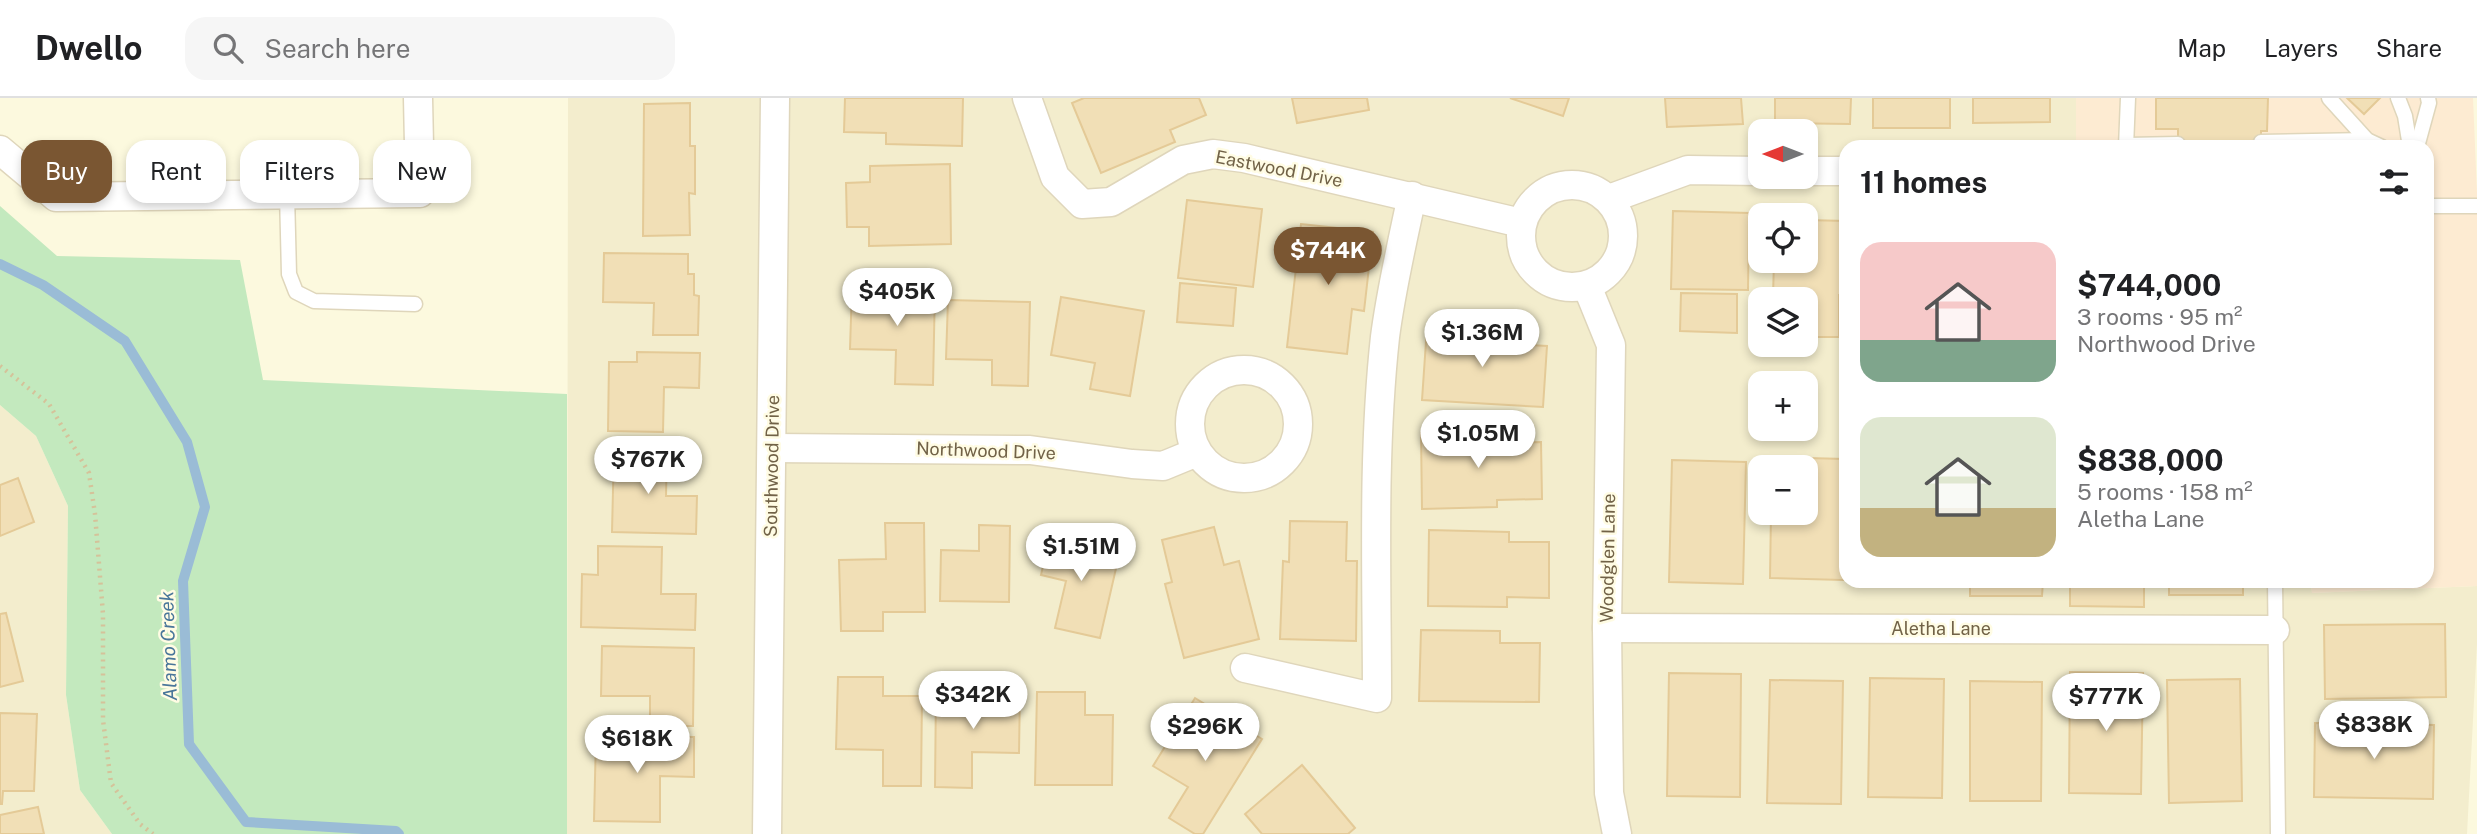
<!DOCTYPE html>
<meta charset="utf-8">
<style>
:root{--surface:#fff;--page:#f6f6f6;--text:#202124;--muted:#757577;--line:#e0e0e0;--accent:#7a5632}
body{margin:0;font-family:"Public Sans",sans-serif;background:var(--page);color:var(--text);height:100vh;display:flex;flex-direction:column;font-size:26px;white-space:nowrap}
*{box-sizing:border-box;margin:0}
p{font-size:23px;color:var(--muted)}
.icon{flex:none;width:38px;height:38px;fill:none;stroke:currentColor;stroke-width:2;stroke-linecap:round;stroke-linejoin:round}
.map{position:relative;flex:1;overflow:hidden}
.side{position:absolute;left:1839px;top:42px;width:595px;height:448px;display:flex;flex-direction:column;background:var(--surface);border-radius:21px;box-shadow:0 4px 10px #0003}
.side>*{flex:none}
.top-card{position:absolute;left:21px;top:42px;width:665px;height:63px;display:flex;gap:14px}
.needle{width:46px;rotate:270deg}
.controls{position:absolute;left:1748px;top:21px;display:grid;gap:14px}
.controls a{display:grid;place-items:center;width:70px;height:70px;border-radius:14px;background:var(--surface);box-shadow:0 4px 10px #0003;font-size:35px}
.price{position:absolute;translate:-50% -60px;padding:0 16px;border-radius:24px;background:#fff;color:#222;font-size:23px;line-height:46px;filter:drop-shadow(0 2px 4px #0008)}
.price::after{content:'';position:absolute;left:50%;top:42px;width:21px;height:16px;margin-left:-10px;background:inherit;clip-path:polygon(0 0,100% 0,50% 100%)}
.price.on{background:var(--accent);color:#fff}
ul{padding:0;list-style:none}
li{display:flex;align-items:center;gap:21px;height:175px;padding:0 21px}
li span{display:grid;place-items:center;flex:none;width:196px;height:140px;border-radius:21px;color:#555}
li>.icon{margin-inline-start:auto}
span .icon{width:84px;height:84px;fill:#fffc;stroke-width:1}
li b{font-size:30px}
h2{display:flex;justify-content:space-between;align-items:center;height:84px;padding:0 21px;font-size:30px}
.chip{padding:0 24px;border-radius:21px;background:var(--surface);box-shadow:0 4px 10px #0003;font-size:24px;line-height:63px}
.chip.on{background:var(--accent);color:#fff}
header{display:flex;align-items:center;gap:42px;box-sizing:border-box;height:98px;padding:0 35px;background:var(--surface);border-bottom:2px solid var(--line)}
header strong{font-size:33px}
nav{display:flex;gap:38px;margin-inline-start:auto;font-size:24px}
.search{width:490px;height:63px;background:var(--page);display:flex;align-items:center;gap:18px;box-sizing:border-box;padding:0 24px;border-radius:21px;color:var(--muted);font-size:26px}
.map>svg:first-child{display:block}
</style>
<header>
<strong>Dwello</strong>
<div class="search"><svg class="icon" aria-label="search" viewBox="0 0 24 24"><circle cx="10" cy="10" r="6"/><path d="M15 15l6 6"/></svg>Search here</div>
<nav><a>Map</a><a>Layers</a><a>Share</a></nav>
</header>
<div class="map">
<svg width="2477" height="736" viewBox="0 0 2477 736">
<rect width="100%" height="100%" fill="#fcf9de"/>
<g fill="#f3edcd" fill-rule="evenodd">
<path d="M568 0H2076V49H1846V483H2311L2312 495 2477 488V546L2467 736H567ZM1760 33H1806V79H1760ZM1760 117H1806V163H1760ZM1760 201H1806V247H1760ZM1760 285H1806V331H1760ZM1760 369H1806V415H1760Z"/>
<polygon points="0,307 36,338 68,408 66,597 80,692 112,736 0,736"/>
</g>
<polygon fill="#fdebd2" points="2076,0 2473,0 2477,95 2477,488 2312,495 2311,483 2427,483 2427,49 2076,49"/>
<polygon fill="#c3e9be" points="0,108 57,158 240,162 263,282 567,296 567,736 112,736 80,692 66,597 68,408 36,338 0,307"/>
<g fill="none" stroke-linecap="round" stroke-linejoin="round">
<polyline stroke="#9abcd6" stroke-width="10" points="0,166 43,187 125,243 187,344 205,409 183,483 189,646 246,724 396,733 399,736"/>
</g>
<g fill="#f1dfb6" stroke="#e4ca97" stroke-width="2">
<polygon points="845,0 963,0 962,48 886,46 886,35 844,34"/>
<polygon points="1084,0 1199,0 1206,17 1170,32 1175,44 1101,75 1072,5"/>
<polygon points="1292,0 1367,0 1369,12 1297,25"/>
<polygon points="1510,0 1569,0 1563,18"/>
<polygon points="1665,0 1741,0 1743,26 1667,29"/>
<polygon points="1775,0 1851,0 1850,26 1775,25"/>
<rect x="1873" y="0" width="77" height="30"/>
<polygon points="1973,0 2050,0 2050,24 1973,25"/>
<polygon points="2156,0 2268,0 2267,33 2261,33 2261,49 2178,49 2178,31 2156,31"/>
<polygon points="2347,0 2380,0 2364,16"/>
<polygon points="690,5 690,48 695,48 695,96 689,95 690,137 643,138 644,6"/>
<polygon points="950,66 951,146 869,148 869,129 847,129 846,85 870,84 870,68"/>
<polygon points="1187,102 1262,111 1253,189 1178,180"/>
<polygon points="1673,113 1749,115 1748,192 1671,191"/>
<polygon points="1806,122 1846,123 1846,197 1839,197 1839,239 1806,239 1806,201 1784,201 1784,198 1773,198 1774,163 1806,163"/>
<polygon points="1301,126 1373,134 1364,213 1352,211 1347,256 1287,249"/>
<polygon points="604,155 688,156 688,176 694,176 694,197 699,198 698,237 653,237 654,205 603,204"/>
<polygon points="1180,185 1236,190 1233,228 1177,224"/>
<polygon points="852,188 935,189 933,287 895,286 896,252 850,251"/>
<polygon points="1681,195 1737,196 1737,235 1680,233"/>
<polygon points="1061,199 1144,213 1130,298 1090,291 1095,265 1051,257"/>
<polygon points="948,202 1030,204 1028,288 992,287 992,262 946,261"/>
<polygon points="1427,229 1507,234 1507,246 1547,248 1543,309 1422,302"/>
<polygon points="637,254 700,255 699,290 664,289 663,334 608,333 609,264 637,264"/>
<polygon points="1500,334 1500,345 1541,344 1542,401 1497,402 1497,409 1422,411 1421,335"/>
<polygon points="614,350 667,351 666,398 697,398 696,436 612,434"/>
<polygon points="1772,359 1845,361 1843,482 1770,480 1771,415 1806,415 1806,369 1772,369"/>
<polygon points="1672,362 1746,364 1743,486 1669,484"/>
<polygon points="18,380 34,424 0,438 0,387"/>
<polygon points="1290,423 1347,424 1346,463 1357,463 1356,543 1280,541 1283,463 1289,464"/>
<polygon points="885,425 924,425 925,514 883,514 883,533 841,533 839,462 886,461"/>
<polygon points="979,427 1010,428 1009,504 940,503 941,452 979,453"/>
<polygon points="1214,429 1224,467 1239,463 1259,541 1184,560 1165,486 1172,484 1162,442"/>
<polygon points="1429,432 1509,434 1509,444 1549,444 1549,500 1507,499 1507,509 1428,508"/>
<polygon points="1050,436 1120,453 1100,540 1055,530 1066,483 1041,477"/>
<polygon points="598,448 662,449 661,496 696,496 695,532 581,529 582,476 598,477"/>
<polygon points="1970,483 2043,483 2042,498 1970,498"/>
<polygon points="2070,483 2144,483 2144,509 2070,508"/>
<rect x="2169" y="483" width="74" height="14"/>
<polygon points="6,515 23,583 0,589 0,516"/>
<polygon points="2445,526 2446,599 2325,601 2324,527"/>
<polygon points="1421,532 1500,533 1500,545 1540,545 1539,604 1419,603"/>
<polygon points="602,548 694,550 693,628 650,628 650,598 601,598"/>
<polygon points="2070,574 2143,575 2141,696 2069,695"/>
<polygon points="1669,575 1741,576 1740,699 1667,698"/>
<polygon points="838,579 883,579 883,598 922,598 921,688 883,688 883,652 836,651"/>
<polygon points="1870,580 1944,581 1942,700 1868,699"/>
<polygon points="2240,581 2242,703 2169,705 2167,582"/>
<polygon points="1770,582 1843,583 1841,706 1767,705"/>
<polygon points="1970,583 2042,584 2041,703 1970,703"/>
<polygon points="936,591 1020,592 1019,655 972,654 972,690 935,689"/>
<polygon points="1037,594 1085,594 1085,617 1113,617 1112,687 1035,687"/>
<polygon points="1195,600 1262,641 1203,736 1195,736 1169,720 1188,689 1153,668"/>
<polygon points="0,615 37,616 34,693 3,693 2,706 0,706"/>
<polygon points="2315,625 2434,627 2433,701 2314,699"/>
<polygon points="596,638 694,639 694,679 660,678 660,724 594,723"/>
<polygon points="1302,667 1355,730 1348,736 1262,736 1245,716"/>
<polygon points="38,709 44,736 0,736 0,717"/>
</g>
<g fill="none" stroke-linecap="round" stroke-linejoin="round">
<defs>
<g id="lane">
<polyline points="2329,0 2367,42 2382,49"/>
<polyline points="2398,0 2405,18 2410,49"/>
<polyline points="2261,44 2367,42"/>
<polyline points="2126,47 2178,46"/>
<polyline points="2126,49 2128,0"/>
<polyline points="2417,49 2429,5 2428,0"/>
<polyline points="287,96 289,176 296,194 314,203 415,206"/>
<polyline points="2427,108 2477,108"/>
<polyline points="2275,483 2278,736"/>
</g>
<g id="street">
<polyline points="1027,0 1055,79 1082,106 1111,104 1183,62 1213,56 1244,60 1521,125"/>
<polyline points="0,52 56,99 420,95 418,0"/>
<polyline points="1806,73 1846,73"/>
<circle cx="1572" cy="138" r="51"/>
<polyline points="1609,101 1688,72 1760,73"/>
<polyline points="1587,188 1611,247 1607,530 1609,695 1617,736"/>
<circle cx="1244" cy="326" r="54"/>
<polyline points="772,350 1030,352 1132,366 1163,368 1197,354"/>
<polyline points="1607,530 2275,532"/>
<path d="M1245 570 1377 600C1377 480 1372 359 1385 239 1391 192 1402 145 1412 98"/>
<polyline points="767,736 775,0"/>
</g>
</defs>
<use href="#lane" stroke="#dfd6bb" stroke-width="17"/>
<use href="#street" stroke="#dfd6bb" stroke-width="31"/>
<polyline stroke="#d5c29a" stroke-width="4.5" stroke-dasharray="2 5" stroke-linecap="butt" points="0,268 49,306 89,375 95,416 103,516 103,622 111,685 140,726 153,736"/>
<use href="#lane" stroke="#fff" stroke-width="14"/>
<use href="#street" stroke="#fff" stroke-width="28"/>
</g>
<g text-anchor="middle" stroke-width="5" stroke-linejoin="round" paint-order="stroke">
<g font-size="18" fill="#716247" stroke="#fffce4">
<text transform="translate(1279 71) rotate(11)" y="6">Eastwood Drive</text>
<text transform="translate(986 353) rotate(2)" y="6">Northwood Drive</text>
<text transform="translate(772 368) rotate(-89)" y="6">Southwood Drive</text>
<text transform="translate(1608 460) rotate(-89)" y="6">Woodglen Lane</text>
<text x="1941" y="537">Aletha Lane</text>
</g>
<g font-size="19" font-style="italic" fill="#49769a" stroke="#fffce4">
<text transform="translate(168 548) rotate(-92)" y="7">Alamo Creek</text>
</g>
</g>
</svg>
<div class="controls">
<a><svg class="needle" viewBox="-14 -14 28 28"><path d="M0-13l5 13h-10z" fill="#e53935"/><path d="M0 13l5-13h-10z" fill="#757577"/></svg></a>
<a><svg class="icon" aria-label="locate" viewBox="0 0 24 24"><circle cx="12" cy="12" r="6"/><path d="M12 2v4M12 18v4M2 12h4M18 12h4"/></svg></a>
<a><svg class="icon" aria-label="layers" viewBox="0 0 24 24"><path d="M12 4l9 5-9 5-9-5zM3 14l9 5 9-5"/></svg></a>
<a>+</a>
<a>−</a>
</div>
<b class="price on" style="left:1328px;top:189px">$744K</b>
<b class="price" style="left:897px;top:230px">$405K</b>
<b class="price" style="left:1482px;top:271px">$1.36M</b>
<b class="price" style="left:1478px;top:372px">$1.05M</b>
<b class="price" style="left:648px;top:398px">$767K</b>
<b class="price" style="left:1081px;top:485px">$1.51M</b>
<b class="price" style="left:973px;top:633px">$342K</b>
<b class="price" style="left:2106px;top:635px">$777K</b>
<b class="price" style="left:2374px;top:663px">$838K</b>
<b class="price" style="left:1205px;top:665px">$296K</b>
<b class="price" style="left:637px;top:677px">$618K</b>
<div class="top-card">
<a class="chip on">Buy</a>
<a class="chip">Rent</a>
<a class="chip">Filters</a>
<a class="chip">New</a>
</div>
<section class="side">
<h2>11 homes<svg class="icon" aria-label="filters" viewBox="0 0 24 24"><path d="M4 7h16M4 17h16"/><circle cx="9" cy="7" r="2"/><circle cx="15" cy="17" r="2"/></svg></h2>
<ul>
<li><span style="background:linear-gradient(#f6c9c9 70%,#7fa58c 0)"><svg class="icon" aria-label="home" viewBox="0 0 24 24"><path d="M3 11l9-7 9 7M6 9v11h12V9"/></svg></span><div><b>$744,000</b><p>3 rooms · 95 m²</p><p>Northwood Drive</p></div></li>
<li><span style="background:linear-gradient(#dfe7d0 65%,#c2b280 0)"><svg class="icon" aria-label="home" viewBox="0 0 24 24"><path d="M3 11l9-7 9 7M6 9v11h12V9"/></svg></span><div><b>$838,000</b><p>5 rooms · 158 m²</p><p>Aletha Lane</p></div></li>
</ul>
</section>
</div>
